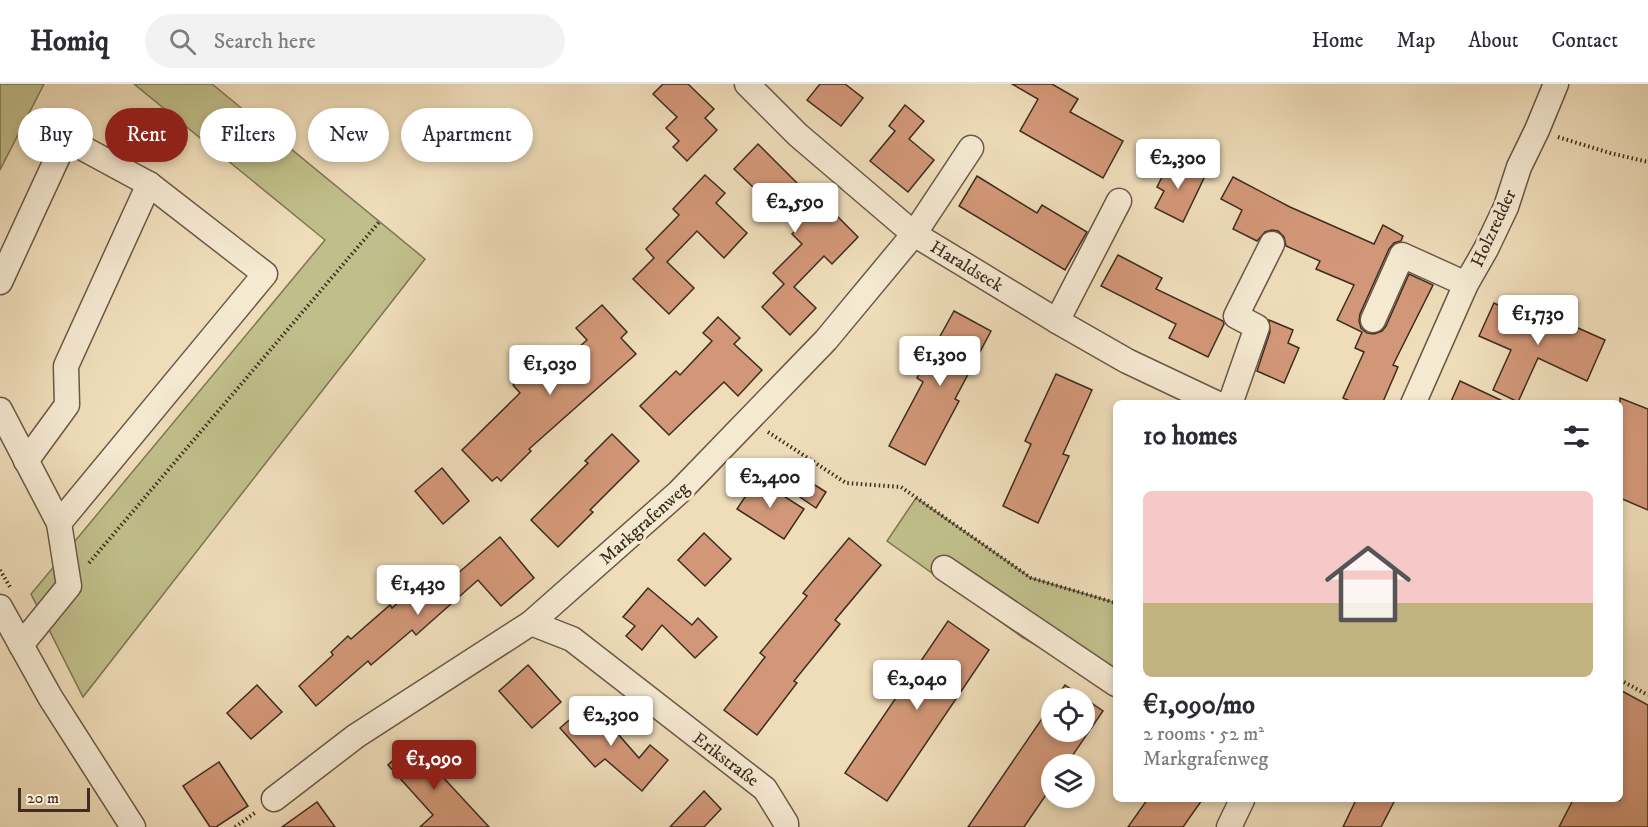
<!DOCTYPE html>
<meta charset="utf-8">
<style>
:root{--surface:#fff;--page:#f2f2f3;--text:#2b2b33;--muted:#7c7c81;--line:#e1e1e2;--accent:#8f2418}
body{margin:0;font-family:"IM FELL DW Pica",serif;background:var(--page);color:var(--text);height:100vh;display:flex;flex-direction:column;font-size:22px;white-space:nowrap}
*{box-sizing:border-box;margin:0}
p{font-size:20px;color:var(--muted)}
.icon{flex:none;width:33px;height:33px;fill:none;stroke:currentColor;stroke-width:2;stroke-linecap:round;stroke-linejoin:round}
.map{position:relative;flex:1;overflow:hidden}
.sheet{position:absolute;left:1113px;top:316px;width:510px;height:402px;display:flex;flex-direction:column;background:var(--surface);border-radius:9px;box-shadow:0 3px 9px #0003}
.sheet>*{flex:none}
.banner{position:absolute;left:18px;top:24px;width:570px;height:54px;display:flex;gap:12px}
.buttons{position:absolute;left:1041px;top:604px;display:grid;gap:12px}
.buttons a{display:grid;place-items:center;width:54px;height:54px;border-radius:50%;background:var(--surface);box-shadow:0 3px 9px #0003;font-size:30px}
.scale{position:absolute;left:18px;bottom:15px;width:72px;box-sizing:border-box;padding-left:6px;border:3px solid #3d2c1f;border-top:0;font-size:16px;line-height:21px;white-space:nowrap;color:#3d2c1f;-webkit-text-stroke:4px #f5e9d2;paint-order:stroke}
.price{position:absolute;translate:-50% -51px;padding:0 14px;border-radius:6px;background:#fff;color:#222;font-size:20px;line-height:39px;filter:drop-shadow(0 2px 3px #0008)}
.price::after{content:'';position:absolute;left:50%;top:36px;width:18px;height:14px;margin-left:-9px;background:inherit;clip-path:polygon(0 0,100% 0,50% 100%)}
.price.active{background:var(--accent);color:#fff}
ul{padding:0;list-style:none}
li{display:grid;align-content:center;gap:12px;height:318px;padding:0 30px}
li+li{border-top:2px solid var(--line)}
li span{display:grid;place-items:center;height:186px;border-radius:9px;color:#555}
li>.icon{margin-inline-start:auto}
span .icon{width:108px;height:108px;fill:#fffc;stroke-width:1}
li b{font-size:26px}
h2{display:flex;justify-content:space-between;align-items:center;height:72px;padding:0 30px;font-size:26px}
.chip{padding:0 21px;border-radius:27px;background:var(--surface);box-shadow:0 3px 9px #0003;font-size:21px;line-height:54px}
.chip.active{background:var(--accent);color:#fff}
header{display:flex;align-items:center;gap:36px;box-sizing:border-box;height:84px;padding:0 30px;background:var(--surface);border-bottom:2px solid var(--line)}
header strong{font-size:28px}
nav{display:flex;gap:33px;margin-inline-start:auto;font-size:21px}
.search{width:420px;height:54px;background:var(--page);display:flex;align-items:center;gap:15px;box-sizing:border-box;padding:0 21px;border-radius:33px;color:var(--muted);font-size:22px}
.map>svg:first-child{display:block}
</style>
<header>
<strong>Homiq</strong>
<div class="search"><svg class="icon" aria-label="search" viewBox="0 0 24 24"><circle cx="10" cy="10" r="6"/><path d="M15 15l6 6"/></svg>Search here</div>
<nav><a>Home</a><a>Map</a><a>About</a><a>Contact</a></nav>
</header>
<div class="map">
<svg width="1648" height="743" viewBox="0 0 1648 743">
<rect width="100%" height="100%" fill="#efddba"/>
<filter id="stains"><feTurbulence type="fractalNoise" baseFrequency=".00333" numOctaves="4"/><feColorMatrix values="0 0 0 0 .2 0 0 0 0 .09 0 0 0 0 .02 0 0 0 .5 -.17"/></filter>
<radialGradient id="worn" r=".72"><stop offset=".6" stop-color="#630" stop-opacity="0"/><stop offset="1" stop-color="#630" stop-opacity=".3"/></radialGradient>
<g fill="#c0bf8b" stroke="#7e7655" stroke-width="1.5">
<polygon points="0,0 44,0 0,86"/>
<polygon points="134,0 212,0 425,175 83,613 31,510 325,156"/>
<polygon points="916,414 1031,494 1116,519 1116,608 1022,553 887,457"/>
</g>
<g fill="#d29778" stroke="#3d2c1f" stroke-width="1.5">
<polygon points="663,0 688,0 714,25 705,34 717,46 687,77 673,63 679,57 666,44 677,33 653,10"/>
<polygon points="820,0 845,0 863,14 841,42 807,16"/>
<polygon points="1012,0 1052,0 1078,15 1070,28 1123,57 1103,94 1020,47 1038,15"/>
<polygon points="905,21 924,37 909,55 934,76 908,108 870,77 895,47 889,42"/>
<polygon points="758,60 828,130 831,126 858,153 832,180 824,172 794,203 816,224 790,251 762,223 784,200 773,189 802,160 792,150 797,145 734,85"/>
<polygon points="1171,75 1205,92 1183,138 1155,124 1164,107 1157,103"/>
<polygon points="705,91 725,109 716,119 747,149 724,174 697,147 667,178 694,204 669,230 633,195 654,174 646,165 679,131 673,125"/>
<polygon points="977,92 1037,129 1042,121 1087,148 1065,186 959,122"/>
<polygon points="1233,93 1290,123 1374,160 1383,141 1403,152 1401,157 1394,159 1389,165 1360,230 1359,237 1361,244 1367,249 1374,250 1382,247 1386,242 1409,190 1433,201 1393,281 1398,283 1382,320 1356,320 1343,314 1364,268 1355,264 1362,248 1337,236 1354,201 1316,185 1320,177 1286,162 1284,153 1278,147 1272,146 1265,148 1257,157 1233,145 1242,126 1221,115"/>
<polygon points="1118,171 1162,194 1156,205 1223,237 1224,240 1208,273 1169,254 1176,240 1101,202"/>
<polygon points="1536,214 1555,223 1551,232 1605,256 1587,297 1538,274 1518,318 1493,306 1511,266 1479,252 1494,219 1527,234"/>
<polygon points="602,221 627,248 621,254 636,270 529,365 531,367 501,397 497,393 492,397 462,366 520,309 513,301 543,275 553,286 587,256 576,244"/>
<polygon points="954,227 991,247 955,315 959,317 925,381 889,362 923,298 917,294"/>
<polygon points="718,233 740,254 734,260 762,286 738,312 724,298 669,351 640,322 676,287 680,291 712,257 703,249"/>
<polygon points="1269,236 1293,246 1288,259 1299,264 1284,299 1257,287 1270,248"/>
<polygon points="1056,290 1092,306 1063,370 1069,372 1038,439 1003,422 1031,360 1025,357"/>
<polygon points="1460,297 1509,320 1450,320"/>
<polygon points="1620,314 1648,325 1648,426 1620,414"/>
<polygon points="612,350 639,377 590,426 593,428 558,463 531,436 588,379 585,377"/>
<polygon points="442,384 469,417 443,440 415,407"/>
<polygon points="757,395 804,425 784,455 737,425"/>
<polygon points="807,396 826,408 816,424 797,411"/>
<polygon points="704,449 731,475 705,502 678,476"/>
<polygon points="500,453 534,494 501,522 478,496 416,551 412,546 371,581 368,577 316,622 299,602 333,571 331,568 348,552 351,555 390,521 392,524 432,489 443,502"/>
<polygon points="849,454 881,481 835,536 840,540 794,597 797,599 757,651 724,626 765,573 760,569 807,512 803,509"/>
<polygon points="648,504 692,541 698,534 717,553 695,574 662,541 642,566 626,552 635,542 623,533"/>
<polygon points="948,537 989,566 887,717 845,689"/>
<polygon points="528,581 561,618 532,644 499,607"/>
<polygon points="257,601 282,628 251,655 227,629"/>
<polygon points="1065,601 1103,627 1066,681 1052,681 1052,702 1024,743 968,743 1052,620 1052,648 1084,648 1084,615 1055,615"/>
<polygon points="1620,606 1648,621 1648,743 1559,743 1573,716 1620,716"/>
<polygon points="590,618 639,674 650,661 668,676 642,707 605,675 595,683 560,644"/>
<polygon points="413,657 442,688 440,690 489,743 420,743 433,731 388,681"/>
<polygon points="219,678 248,722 216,743 210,743 183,702"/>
<polygon points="704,707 721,725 704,743 670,743"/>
<polygon points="1147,716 1202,716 1183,743 1128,743"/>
<polygon points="1356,716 1395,716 1381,743 1343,743"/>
<polygon points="317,718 335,743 282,743"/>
</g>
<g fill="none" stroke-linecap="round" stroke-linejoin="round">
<defs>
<g id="minor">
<polyline points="747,0 798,51 914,150 1057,237 1127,277 1218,320"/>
<polyline points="0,198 66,55 149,100 265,190 59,439"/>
<polyline points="1373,236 1402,171 1466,200"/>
<polyline points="1057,237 1119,117"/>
<polyline points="1230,320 1257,243 1236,232 1272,160"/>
<polyline points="1413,320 1466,200 1486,165 1506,123 1519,83 1537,46 1556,0"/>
<polyline points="0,326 59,439 69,502 21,561"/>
<polyline points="26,377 67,321 66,282 149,100"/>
<polyline points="944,484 1116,600"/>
<polyline points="0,523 50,613 133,743"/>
<polyline points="531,539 572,555 765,705 786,739 786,743"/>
<polyline points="274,715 356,652 531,539 679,408 826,256 914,150 971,64"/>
<polyline points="1229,743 1242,716"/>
</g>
</defs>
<use href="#minor" stroke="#6a5846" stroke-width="27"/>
<g stroke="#3d2c1f" stroke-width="4" stroke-dasharray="1.5 3" stroke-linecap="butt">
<polyline points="1558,53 1610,69 1648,78"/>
<polyline points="768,348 846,399 901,403 1031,494 1116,519"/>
<polyline points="89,479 380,137"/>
<polyline points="0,486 10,503"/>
<polyline points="1620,596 1648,611"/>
<polyline points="235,743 256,728"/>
</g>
<use href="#minor" stroke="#f5e9d2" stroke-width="24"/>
</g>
<g text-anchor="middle" stroke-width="6" stroke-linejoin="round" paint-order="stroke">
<g font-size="18" fill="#3d2c1f" stroke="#f5e9d2">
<text transform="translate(1493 144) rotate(-65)" y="6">Holzredder</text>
<text transform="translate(967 182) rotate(31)" y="6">Haraldseck</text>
<text transform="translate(644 439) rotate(-42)" y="6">Markgrafenweg</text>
<text transform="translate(726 675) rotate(37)" y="6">Erikstraße</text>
</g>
</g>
<rect width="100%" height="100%" filter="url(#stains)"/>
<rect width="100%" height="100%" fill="url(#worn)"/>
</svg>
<div class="buttons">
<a><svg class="icon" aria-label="locate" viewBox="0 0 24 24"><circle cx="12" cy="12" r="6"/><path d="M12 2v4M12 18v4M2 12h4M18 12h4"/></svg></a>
<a><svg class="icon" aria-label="layers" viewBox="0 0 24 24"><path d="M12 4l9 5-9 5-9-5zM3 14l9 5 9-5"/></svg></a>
</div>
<div class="scale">20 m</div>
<b class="price" style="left:1178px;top:106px">€2,300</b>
<b class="price" style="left:795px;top:150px">€2,590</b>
<b class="price" style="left:1538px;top:262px">€1,730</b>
<b class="price" style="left:940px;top:303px">€1,300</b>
<b class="price" style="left:550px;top:312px">€1,030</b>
<b class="price" style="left:770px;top:425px">€2,400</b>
<b class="price" style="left:418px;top:532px">€1,430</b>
<b class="price" style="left:917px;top:627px">€2,040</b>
<b class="price" style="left:611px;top:663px">€2,300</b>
<b class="price active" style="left:434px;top:707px">€1,090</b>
<div class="banner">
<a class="chip">Buy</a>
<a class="chip active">Rent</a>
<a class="chip">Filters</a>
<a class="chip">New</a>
<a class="chip">Apartment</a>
</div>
<section class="sheet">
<h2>10 homes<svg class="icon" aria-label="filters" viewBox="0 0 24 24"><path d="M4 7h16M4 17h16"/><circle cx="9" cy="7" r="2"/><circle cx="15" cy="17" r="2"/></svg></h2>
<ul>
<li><span style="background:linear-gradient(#f6c9c9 60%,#c2b280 0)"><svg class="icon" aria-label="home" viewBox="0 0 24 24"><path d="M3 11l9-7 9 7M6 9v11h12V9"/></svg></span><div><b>€1,090/mo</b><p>2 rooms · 52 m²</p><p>Markgrafenweg</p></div></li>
</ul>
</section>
</div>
